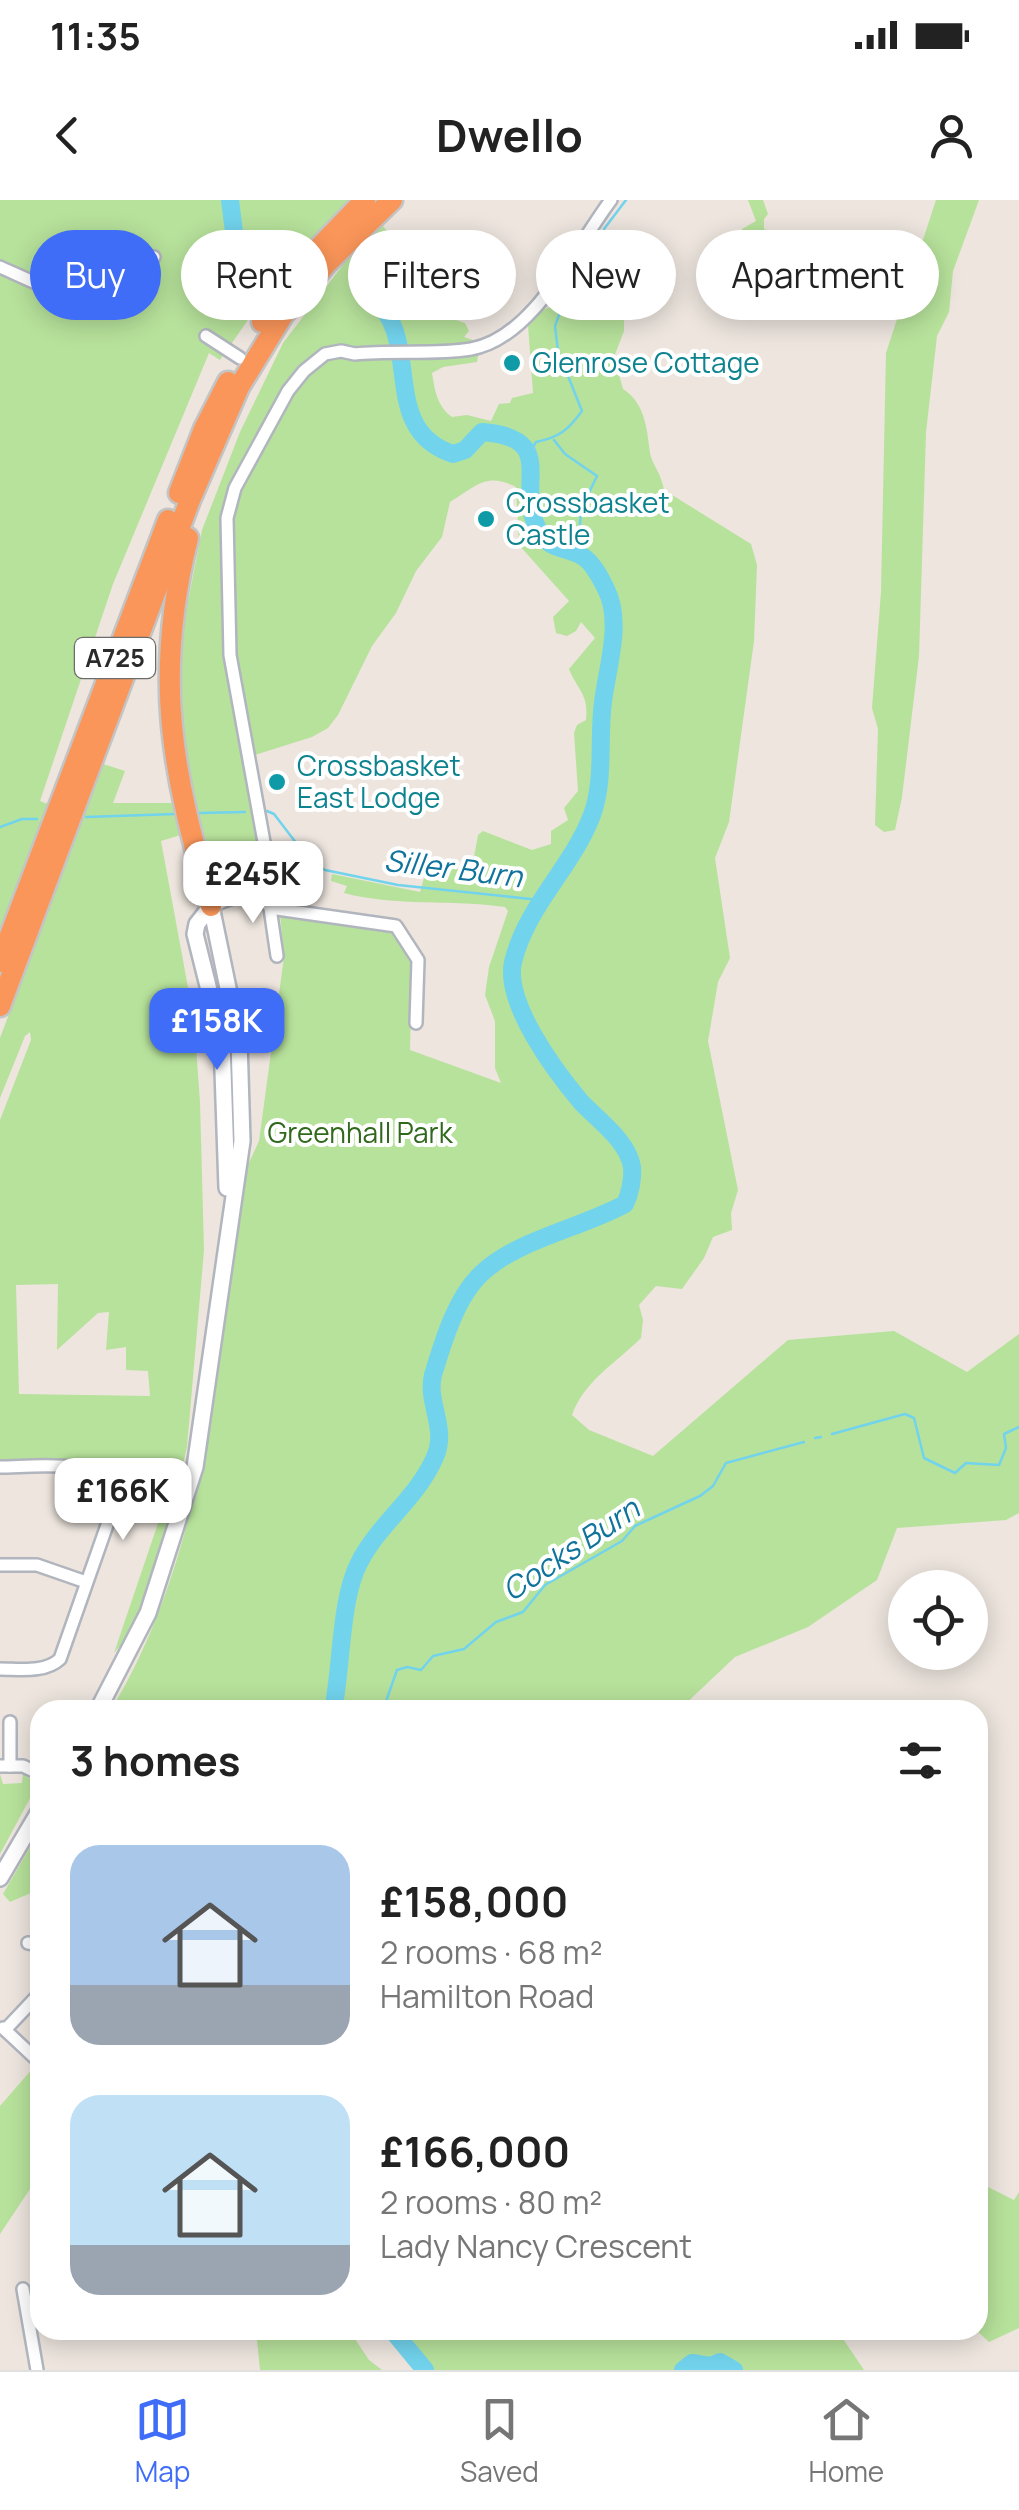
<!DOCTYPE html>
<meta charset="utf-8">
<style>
:root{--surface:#fff;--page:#f6f6f6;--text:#222;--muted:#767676;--line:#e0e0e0;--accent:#406df7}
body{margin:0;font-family:Manrope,sans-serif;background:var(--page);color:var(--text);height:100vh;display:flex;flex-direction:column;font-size:38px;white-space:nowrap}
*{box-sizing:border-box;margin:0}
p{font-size:32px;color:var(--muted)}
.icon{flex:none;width:55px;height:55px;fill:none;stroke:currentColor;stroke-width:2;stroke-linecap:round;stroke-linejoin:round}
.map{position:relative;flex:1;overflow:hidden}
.panel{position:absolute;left:30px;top:1500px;width:958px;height:640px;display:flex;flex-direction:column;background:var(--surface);border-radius:30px;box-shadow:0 5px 25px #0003}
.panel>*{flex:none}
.hud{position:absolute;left:30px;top:30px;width:960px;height:90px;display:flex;gap:20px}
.fabs{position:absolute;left:888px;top:1370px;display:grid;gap:20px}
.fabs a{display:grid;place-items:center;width:100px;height:100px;border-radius:50%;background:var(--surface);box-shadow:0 5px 25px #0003;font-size:50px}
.price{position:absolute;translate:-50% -85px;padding:0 22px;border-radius:20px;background:#fff;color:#222;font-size:32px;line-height:65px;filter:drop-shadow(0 2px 5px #0008)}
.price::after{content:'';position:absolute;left:50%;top:60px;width:30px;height:22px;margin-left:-15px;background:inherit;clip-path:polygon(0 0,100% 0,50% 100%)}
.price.current{background:var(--accent);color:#fff}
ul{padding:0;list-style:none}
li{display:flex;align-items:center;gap:30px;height:250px;padding:0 40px}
li span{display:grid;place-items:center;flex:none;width:280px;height:200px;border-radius:30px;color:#555}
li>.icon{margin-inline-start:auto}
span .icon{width:120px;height:120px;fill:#fffc;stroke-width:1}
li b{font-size:42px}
h2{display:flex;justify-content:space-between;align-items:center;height:120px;padding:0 40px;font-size:42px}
.chip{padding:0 35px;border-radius:45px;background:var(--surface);box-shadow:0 5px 25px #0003;font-size:35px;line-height:90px}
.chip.current{background:var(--accent);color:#fff}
.status{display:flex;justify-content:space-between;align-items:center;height:70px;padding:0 50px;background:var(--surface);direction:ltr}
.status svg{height:28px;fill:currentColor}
header{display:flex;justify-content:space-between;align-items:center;height:130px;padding:0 40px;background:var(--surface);font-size:45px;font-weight:700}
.tab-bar{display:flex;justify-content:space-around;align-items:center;height:140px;border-top:2px solid var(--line);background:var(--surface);font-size:28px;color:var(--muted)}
.tab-bar a{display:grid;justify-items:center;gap:5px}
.tab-bar .current{color:var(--accent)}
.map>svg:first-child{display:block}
</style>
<div class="status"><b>11:35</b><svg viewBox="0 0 49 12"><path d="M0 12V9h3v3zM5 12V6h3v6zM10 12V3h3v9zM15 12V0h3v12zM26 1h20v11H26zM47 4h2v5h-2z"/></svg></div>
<header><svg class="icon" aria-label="back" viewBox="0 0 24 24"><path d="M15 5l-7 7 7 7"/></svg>Dwello<svg class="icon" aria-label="person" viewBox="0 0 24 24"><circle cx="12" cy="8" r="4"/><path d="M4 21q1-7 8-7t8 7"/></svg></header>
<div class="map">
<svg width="1019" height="2170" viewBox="0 0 1019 2170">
<rect width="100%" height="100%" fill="#ede5de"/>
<g fill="#b7e29b" fill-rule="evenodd">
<polygon points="0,0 350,0 269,90 220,160 209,153 113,384 40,601 53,606 0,744"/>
<polygon points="748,0 763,0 768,14 764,19 764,29 776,33 774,42 779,54 777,59 744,52 742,29 756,21"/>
<polygon points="936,0 979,0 953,71 949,112 937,136 926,232 919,456 902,597 895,630 884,632 875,625 878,529 872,508 881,392 886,153"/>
<path d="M383 26 395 40 408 46C418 78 442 72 445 116L465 123 469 131 464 137 473 140 479 151 477 162 443 167 432 173C435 191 437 206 452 217L467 215 491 221 499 204 510 203 512 198 533 193 528 125 537 112 553 106 554 90 581 56 624 91V131L614 157 623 189C645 203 647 229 650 253 651 262 662 275 664 290L751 344 757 365 754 441 729 622 715 658 730 758 718 782 708 841 738 990 731 1013 732 1030 713 1037 704 1058 682 1089 656 1086 639 1105 643 1120 641 1138C617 1162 584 1181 572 1215L589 1230 653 1256 788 1140 894 1131 967 1172 1019 1134V1313L1006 1320 897 1328 877 1380 808 1427 735 1457 679 1510H111C208 1349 219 1148 247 967L259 941 284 757 280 714 389 730 406 747 412 770 410 850 501 883 495 868V821L485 795 489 767 508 711 505 707C452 699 397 707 344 693L347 686 331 681 332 674 420 692 426 671 467 668 474 657 478 635 483 631 532 650 551 644V631L568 620 564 608 578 591 574 533 577 525 586 520C589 494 578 491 569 469L595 438 581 422 576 431 567 436 556 433 553 417 569 401 519 345 516 287C486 272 477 286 450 302L442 337 416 371 396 413 372 446 338 515 328 528 312 537 245 558 262 674 218 681 185 570 180 442 202 330 240 232 283 143 366 35Z"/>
<polygon points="646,61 654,62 667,74 667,84 658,93 641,78 641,69"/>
<path d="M103 564 125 571 113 603H178L184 634 161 641 194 820 200 902 204 1050 187 1247 173 1309 131 1433 114 1453 170 1288 123 1272 119 1275 73 1261 0 1264V920L31 840 30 832 25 836 0 898V838ZM58 1084 57 1150 98 1113 109 1112 106 1150 126 1147V1170L148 1171 150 1196 19 1194 16 1085Z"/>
<polygon points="0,1574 3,1584 22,1583 23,1574 30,1579 35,1589 0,1654"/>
<polygon points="40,1630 40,1689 10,1702 3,1694"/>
<polygon points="40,1860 40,1974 0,2034 0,1906"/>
<polygon points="978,1982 1014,2000 1019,1992 1019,2128 989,2142 976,2130"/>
<polygon points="256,2130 349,2130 369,2160 382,2170 260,2170"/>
<polygon points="392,2130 837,2130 864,2170 425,2170"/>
</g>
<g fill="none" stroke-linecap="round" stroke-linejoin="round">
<g stroke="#72d3ed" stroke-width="2.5">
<polyline points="604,29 626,0"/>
<polyline points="554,240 565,254 597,276 581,309 578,355"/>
<path d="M530 252 536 242C560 237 568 230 582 211L558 151 555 126 563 104 583 81 601 48"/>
<polyline points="267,611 274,614 310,661 325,670 398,685 540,700"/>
<polyline points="198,613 245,612"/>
<polyline points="86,617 176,614"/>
<polyline points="0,627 22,619 37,619"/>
<polyline points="832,1234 905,1214 914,1218 924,1258 955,1273 966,1263 999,1265 1006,1248 1004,1234 1019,1227"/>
<polyline points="815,1238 821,1237"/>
<polyline points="383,1510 397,1470 407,1467 421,1470 433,1456 464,1449 496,1422 523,1412 545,1385 622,1341 635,1326 700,1296 713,1286 726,1263 804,1242"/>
</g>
<g stroke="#72d3ed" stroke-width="18">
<polyline points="230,0 235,40 245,69"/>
<path d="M333 1510C342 1467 340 1397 360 1361 380 1323 418 1297 435 1257 448 1228 426 1202 433 1175 443 1142 456 1097 482 1073 517 1040 581 1028 625 1004 630 994 633 979 632 967 628 941 598 920 581 902 555 871 504 803 513 762 527 705 572 668 592 615 605 579 598 539 603 502 607 468 623 422 606 389 601 379 594 365 585 358 570 347 550 351 540 333 512 286 562 238 482 232L465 250 453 254C377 229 425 139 372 97"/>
<polyline points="392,2130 425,2170"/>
<polyline points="683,2170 692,2163 710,2166 720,2162 734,2170"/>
</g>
<defs>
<g id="street">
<path d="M0 67C37 83 100 119 136 84 144 77 148 66 154 57"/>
<polyline points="206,136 240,158"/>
<path d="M259 688 268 664 230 455 227 318 235 288 288 191 304 171 325 154 341 151 355 154C393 150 434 155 471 149 534 138 576 46 611 0"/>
<polyline points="259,688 270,708 277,756"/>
<polyline points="211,706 259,688"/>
<polyline points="270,708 396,726 418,760 416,823"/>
<path d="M0 1267C32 1267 100 1258 120 1288L60 1459C45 1473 20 1469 0 1469"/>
<polyline points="0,1365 37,1365 86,1382"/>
<polyline points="0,1566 23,1566 40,1574"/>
<polyline points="10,1566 10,1522"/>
<polyline points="28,1743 40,1745"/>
<polyline points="3,1828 36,1859"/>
<polyline points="5,1830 40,1793"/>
<polyline points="23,2089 37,2170"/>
</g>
<g id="secondary">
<polyline points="211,706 197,724 195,734 222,842 227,988"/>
<polyline points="98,1510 148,1413 195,1267 242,941 239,841 211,706"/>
<polyline points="0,1678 40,1610"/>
</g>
<g id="highway">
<polyline points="262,122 306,61 365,0"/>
<polyline points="179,293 204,229 228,182"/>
<path d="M188 338C153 478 172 571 211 706"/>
<polyline points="0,762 168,320"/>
<polyline points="0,806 190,300 239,187 283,115 326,64 392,0"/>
</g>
</defs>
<use href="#street" stroke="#b1b5be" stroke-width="16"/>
<use href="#secondary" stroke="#b1b5be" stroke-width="20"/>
<use href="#highway" stroke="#c4c4c4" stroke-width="25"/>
<use href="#street" stroke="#fff" stroke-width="11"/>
<use href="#secondary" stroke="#fff" stroke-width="15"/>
<use href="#highway" stroke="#fb965a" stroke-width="20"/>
</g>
<g fill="#0f9aa8" stroke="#fff" stroke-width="4">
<circle cx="512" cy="163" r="10"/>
<circle cx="486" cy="319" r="10"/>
<circle cx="277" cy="582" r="10"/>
</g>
<g text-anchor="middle" stroke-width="8" stroke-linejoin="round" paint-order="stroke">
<rect fill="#fff" stroke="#6b6b6b" stroke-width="2.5" x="75" y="438" width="80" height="40" rx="8"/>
<g font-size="25" font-weight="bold" fill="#2b2b2b">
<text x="115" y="467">A725</text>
</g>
<g font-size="28" fill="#0d838f" stroke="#fff" text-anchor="start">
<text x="532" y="173">Glenrose Cottage</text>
<text x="506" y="313">Crossbasket<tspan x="506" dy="32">Castle</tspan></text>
<text x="297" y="576">Crossbasket<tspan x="297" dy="32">East Lodge</tspan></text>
</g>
<g font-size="28" fill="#30681c" stroke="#fff">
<text x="360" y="943">Greenhall Park</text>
</g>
<g font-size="30" font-style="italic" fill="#10739b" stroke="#fff">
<text transform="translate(453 669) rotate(7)" y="10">Siller Burn</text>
<text transform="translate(571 1350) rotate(-34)" y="10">Cocks Burn</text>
</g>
</g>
</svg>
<div class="fabs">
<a><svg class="icon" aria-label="locate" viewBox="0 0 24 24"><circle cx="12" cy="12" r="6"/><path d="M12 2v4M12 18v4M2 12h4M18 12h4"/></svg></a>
</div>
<b class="price" style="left:253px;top:726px">£245K</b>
<b class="price current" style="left:217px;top:873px">£158K</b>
<b class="price" style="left:123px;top:1343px">£166K</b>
<div class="hud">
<a class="chip current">Buy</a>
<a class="chip">Rent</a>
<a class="chip">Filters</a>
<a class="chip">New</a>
<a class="chip">Apartment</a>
</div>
<section class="panel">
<h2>3 homes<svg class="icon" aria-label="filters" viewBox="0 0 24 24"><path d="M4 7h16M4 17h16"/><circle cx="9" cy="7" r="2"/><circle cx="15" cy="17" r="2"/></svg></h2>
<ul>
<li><span style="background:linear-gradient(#a9c7e8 70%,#9aa5b1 0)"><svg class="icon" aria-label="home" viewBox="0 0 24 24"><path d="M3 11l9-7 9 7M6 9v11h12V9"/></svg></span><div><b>£158,000</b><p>2 rooms · 68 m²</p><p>Hamilton Road</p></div></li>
<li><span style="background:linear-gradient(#bfe0f5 75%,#9aa5b1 0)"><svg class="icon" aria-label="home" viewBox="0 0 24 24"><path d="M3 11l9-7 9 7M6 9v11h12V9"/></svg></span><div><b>£166,000</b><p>2 rooms · 80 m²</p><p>Lady Nancy Crescent</p></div></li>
</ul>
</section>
</div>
<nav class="tab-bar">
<a class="current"><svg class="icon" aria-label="map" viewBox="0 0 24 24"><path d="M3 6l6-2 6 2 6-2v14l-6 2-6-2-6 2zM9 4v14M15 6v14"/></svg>Map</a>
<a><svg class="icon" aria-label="saved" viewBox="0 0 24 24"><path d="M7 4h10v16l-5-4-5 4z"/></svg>Saved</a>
<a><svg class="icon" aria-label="home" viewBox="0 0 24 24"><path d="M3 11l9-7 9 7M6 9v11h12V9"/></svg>Home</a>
</nav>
